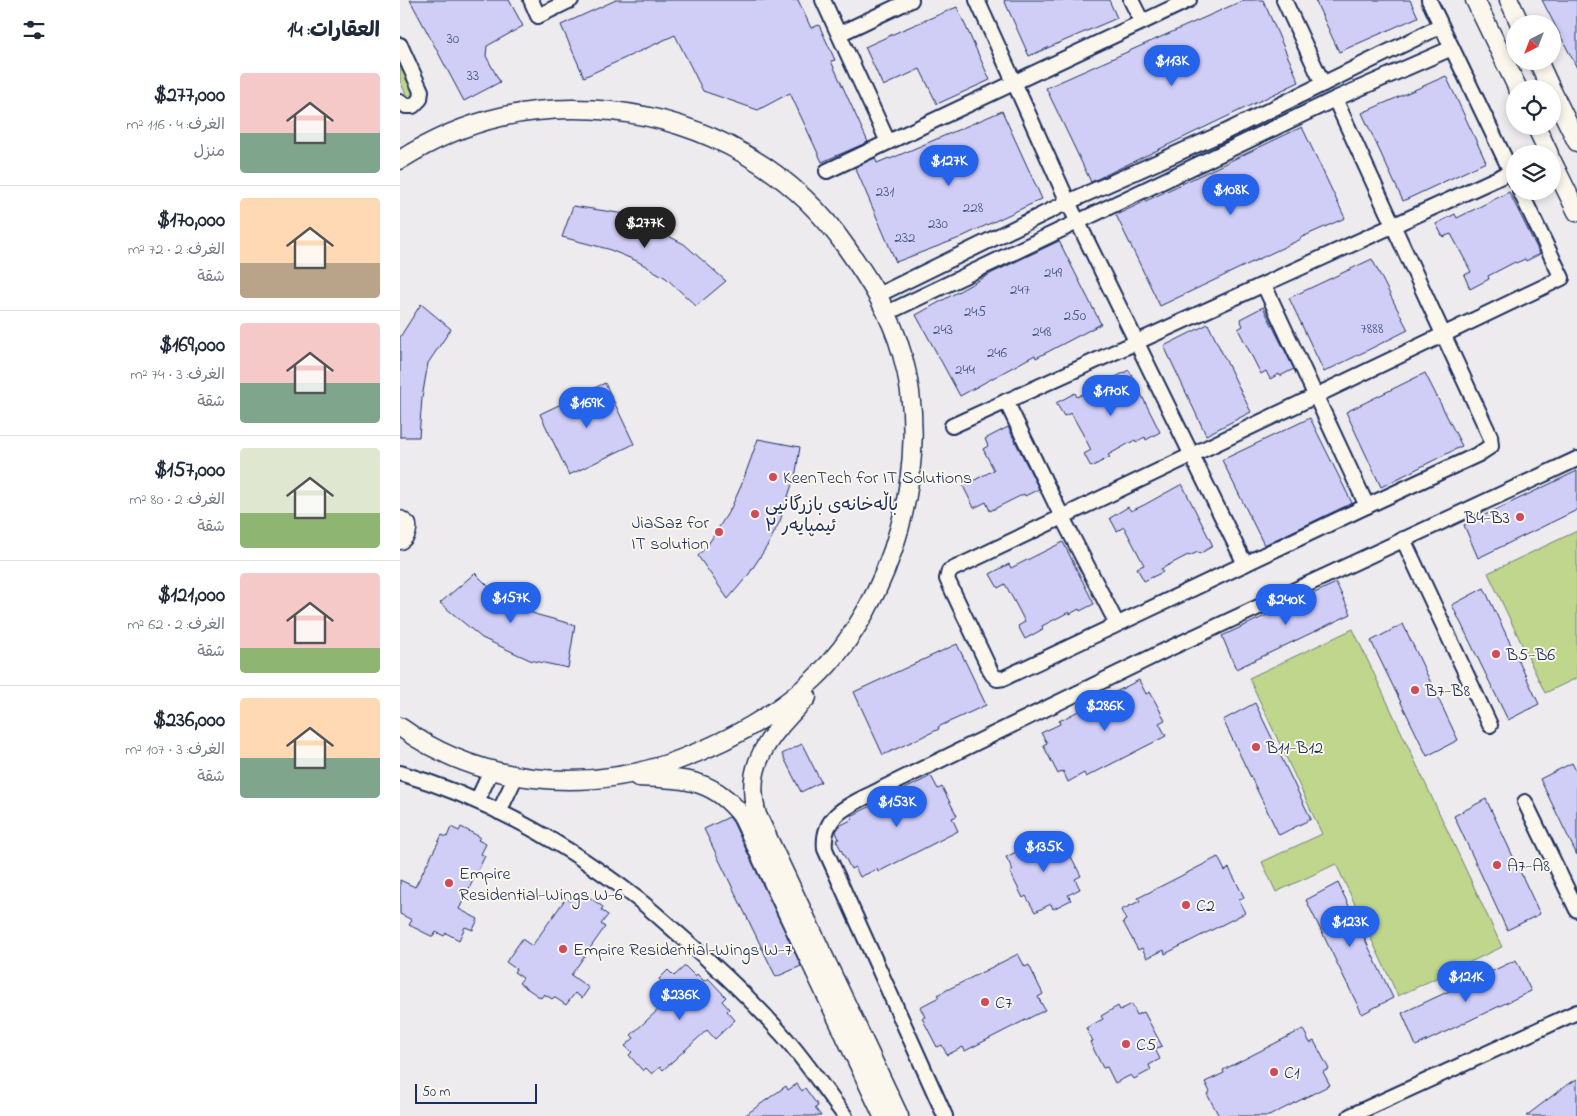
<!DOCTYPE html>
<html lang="ar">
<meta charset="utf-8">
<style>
:root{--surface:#fff;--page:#f6f6f7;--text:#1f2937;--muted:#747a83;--line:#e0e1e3;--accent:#2563eb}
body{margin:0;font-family:"Indie Flower","Playpen Sans Arabic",sans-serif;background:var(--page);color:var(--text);direction:rtl;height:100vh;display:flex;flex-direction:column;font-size:19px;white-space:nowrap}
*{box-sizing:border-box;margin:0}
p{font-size:16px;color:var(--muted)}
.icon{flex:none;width:28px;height:28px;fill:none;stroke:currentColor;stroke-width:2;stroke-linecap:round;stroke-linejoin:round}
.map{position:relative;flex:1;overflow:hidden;direction:ltr}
.sheet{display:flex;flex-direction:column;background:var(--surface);width:400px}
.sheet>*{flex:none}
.needle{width:32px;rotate:222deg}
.buttons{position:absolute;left:1106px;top:15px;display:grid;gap:10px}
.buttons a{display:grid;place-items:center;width:55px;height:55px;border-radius:50%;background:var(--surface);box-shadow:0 2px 8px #0003;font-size:25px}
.scale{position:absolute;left:15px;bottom:12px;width:122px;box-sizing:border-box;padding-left:5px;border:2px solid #1b2f5e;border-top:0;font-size:14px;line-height:18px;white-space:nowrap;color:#1b2f5e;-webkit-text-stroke:4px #fbf7ec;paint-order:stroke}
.price{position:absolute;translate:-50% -42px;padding:0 11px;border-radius:18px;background:var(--accent);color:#fff;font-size:16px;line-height:32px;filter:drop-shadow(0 1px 2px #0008)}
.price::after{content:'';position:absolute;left:50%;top:30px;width:15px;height:11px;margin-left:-8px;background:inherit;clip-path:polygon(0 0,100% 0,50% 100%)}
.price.current{background:#222;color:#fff}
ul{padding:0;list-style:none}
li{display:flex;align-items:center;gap:15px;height:125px;padding:0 20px}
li+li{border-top:1px solid var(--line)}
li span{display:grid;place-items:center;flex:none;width:140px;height:100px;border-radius:5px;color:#555}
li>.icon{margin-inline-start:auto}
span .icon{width:60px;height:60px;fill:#fffc;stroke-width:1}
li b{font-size:21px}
h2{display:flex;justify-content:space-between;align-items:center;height:60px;padding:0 20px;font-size:21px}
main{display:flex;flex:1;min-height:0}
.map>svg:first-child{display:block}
</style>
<main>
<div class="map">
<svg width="1177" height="1116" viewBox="0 0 1177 1116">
<rect width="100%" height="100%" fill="#eeebef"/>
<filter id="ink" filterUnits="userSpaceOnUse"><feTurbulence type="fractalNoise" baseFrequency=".02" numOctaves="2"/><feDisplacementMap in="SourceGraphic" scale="10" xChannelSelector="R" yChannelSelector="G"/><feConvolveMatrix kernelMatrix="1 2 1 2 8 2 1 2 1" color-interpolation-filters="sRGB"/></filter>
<g filter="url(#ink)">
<g fill="#bfd68c" stroke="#6d8275">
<polygon points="0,57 19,97 9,101 0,81"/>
<polygon points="1177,531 1177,678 1145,693 1088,573"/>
<polygon points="953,629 1102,947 998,996 936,864 876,892 862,862 922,834 849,678"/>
</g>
<g fill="#d0cef7" stroke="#1b2f5e">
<polygon points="10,0 109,0 123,26 87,46 86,56 100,82 64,101"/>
<polygon points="216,0 398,0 411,28 419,25 435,60 431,61 468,142 422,162 390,93 358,110 303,91 275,35 184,77 161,25"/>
<polygon points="604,0 709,0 717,18 629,56"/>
<polygon points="844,0 863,0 899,82 691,182 646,88"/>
<polygon points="915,0 1010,0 1018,17 939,52"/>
<polygon points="1142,0 1177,0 1177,68"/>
<polygon points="557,7 590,80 537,104 520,69 483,86 465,47 502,30"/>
<polygon points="1046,76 1086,162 1003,201 962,113"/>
<polygon points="602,111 642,199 557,239 496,262 455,167 475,158 477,163 489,158 490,159"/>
<polygon points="902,127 945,218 900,238 901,239 760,306 716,215"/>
<polygon points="1109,192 1140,254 1126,261 1125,259 1116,263 1115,262 1088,276 1089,279 1070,289 1064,275 1071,272 1065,260 1051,234 1043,237 1036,224 1055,214 1057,218"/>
<polygon points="173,206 225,214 284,244 326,281 296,306 266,278 237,261 208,249 162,237"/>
<polygon points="659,241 701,324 636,358 635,355 560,396 516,315 592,273"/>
<polygon points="972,259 1008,330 924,372 889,298"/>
<polygon points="21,304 51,329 28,363 22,398 19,437 0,437 0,337"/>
<polygon points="863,307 894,369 880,376 879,374 870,379 866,371 861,374 838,329 843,326 840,319"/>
<polygon points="808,324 851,412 806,435 764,346"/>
<polygon points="729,370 760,432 746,440 745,437 736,442 735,440 708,455 710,457 691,467 684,454 691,450 685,438 671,413 664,416 656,403 675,393 677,397"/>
<polygon points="1025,373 1062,446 981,487 946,412"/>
<polygon points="205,383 234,444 169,475 140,414"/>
<polygon points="910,418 952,503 864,545 822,460"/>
<polygon points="608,427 639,489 625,496 624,494 590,511 586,502 574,508 563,486 594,470 583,449 588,446 585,439"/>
<polygon points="358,439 400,447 396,472 380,521 369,543 349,574 328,599 298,556 309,543 331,508 341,486"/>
<polygon points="1177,471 1177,510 1078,558 1064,525"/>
<polygon points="782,484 813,546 799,554 798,552 789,556 788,555 761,569 763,572 744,581 737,568 744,565 732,542 724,527 717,531 710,518 728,507 731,511 744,505"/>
<polygon points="663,542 694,604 680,611 679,609 670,614 669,612 642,626 643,629 625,639 618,626 625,622 619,610 605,584 598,588 590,574 609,564 611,568"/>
<polygon points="75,573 104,602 138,615 175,625 168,668 130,660 82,638 40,603"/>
<polygon points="936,583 951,614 836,669 822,636"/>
<polygon points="1084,588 1139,704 1108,720 1052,605"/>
<polygon points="1003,624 1058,740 1027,756 971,641"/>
<polygon points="557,644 586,705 538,727 539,729 483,755 454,692"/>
<polygon points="739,680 746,694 750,692 765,720 759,723 766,736 686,777 684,773 668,782 663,771 658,774 643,745 647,743 641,733 660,724 659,721"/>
<polygon points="855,703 911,819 879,835 823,720"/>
<polygon points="402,744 421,782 401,792 382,754"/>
<polygon points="1172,763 1177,773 1177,855 1140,779"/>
<polygon points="531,776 538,789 542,787 557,816 552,818 558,831 478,872 477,869 460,877 455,867 451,869 436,840 439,839 436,832 439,826 453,819 451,816"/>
<polygon points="1086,799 1140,914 1107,930 1054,816"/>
<polygon points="329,817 333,822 401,966 376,977 304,829"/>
<polygon points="51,827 59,831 61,827 80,837 78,840 86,844 81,854 85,856 59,909 78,919 73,930 65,927 59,940 46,933 44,936 36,932 33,937 9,925 12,920 0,914 0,880 15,887 42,835 47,837"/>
<polygon points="651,834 657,844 663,841 681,876 675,879 680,889 668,895 671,900 653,909 651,904 635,912 626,896 623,898 610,872 613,870 606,857 622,849 620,845 638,836 640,840"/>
<polygon points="818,857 825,871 829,868 844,897 839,900 845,913 765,954 764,950 747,958 742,948 738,950 723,922 726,920 721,910 740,901 738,898"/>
<polygon points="938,883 993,998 962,1014 906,900"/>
<polygon points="176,892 183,897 185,894 203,907 201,910 208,915 201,924 205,927 171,975 189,988 182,998 175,993 166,1005 154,997 152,999 144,994 141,998 119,983 123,978 114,972 116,969 106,962 122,939 132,946 166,898 170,901"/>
<polygon points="618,954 625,967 629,965 643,994 638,997 645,1010 565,1051 563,1047 547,1055 542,1045 537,1047 522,1018 525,1017 520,1007 539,997 537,995"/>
<polygon points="1116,960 1131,991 1016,1046 1002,1013"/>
<polygon points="285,966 295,976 297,974 304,981 308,978 326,997 322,1001 329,1009 327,1011 335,1020 315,1039 307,1030 263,1070 260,1067 252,1074 246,1068 243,1071 229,1055 232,1052 225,1046 234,1038 231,1035 274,995 259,979 268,970 274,976"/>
<polygon points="732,1004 737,1015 744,1012 762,1046 755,1049 760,1059 749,1065 751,1070 734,1079 731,1075 715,1083 707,1067 703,1068 690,1042 693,1041 686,1028 703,1019 701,1016 718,1006 720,1010"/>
<polygon points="903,1029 910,1043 914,1041 929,1069 923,1072 930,1085 869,1116 819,1116 807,1094 810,1092 805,1082 824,1073 823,1070"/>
<polygon points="1177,1079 1177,1116 1126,1116 1164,1087"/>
<polygon points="397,1084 402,1091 405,1088 418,1106 415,1108 421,1116 344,1116 386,1086 388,1090"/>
</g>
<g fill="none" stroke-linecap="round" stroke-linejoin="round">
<defs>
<g id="minor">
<polyline points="131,0 138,16 171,0"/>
<polyline points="423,0 488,142"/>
<polyline points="577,0 668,202 845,564"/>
<polyline points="731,0 742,22"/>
<polyline points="884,0 923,84"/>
<polyline points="1029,0 1115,180"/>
<polyline points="439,34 511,0"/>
<polyline points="0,45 21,91 20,99 13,106 6,106 0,102"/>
<polyline points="935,99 1090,436 1091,446 1079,454 967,506 604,678 597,679 592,674 547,579 549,571 1162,278 1120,191"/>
<polyline points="427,171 789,0"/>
<polyline points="864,285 967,506"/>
<polyline points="478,295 668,202 825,132 1041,26"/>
<polyline points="487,313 935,99 1052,48"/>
<polyline points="606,401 662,517 717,624"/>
<polyline points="552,426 1111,172"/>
<polyline points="1003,539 1090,725"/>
<path d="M0 773C87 798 168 845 239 900 254 912 268 925 282 937 317 967 350 998 380 1032 404 1058 423 1088 445 1116"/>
<polyline points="77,801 91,771"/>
<polyline points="1125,802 1177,910"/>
<polyline points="99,812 116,776"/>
<path d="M545 1116 425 849C421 812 454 804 481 789L764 651 1177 459"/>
<polyline points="950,1116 1177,1012"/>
</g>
<g id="tertiary">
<polyline points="1075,0 1118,89"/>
<polyline points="1109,0 1120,24"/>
<polyline points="1138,61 1151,89"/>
<polyline points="1152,91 1177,142"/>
<polyline points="1136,126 1149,154"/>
<path d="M0 160C66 118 134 103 212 111 305 121 392 169 446 247 470 281 491 314 502 354 533 460 494 603 414 679 374 717 325 743 273 762 182 794 79 784 0 727"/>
<polyline points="1152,161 1177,212"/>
<path d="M0 520 7 525C8 532 6 536 0 540"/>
<path d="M407 697C373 733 342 762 357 815L499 1116"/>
<path d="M238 777C282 779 312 777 342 816L483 1116"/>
</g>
</defs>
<use href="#minor" stroke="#1b2f5e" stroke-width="18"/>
<use href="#tertiary" stroke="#1b2f5e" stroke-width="21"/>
<use href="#minor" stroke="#fbf7ec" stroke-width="14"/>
<use href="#tertiary" stroke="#fbf7ec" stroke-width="18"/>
</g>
</g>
<g fill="#d1495b" stroke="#fbf7ec" stroke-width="2">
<circle cx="373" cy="477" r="5"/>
<circle cx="355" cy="514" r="5"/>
<circle cx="1120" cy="517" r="5"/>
<circle cx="319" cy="532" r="5"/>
<circle cx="1096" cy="654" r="5"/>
<circle cx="1015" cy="690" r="5"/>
<circle cx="856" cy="747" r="5"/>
<circle cx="1097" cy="865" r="5"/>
<circle cx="49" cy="883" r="5"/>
<circle cx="786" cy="905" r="5"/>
<circle cx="163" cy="949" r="5"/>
<circle cx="585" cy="1002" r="5"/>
<circle cx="726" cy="1044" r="5"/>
<circle cx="874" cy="1072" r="5"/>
</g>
<g text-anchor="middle" stroke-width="4" stroke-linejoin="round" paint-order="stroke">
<g font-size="15" fill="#485784">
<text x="53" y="43">30</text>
<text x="73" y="80">33</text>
<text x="485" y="196">231</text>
<text x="573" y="212">228</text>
<text x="538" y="228">230</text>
<text x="505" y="242">232</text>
<text x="653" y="277">249</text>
<text x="620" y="294">247</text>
<text x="575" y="316">245</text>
<text x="675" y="320">250</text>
<text x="972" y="333">7888</text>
<text x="543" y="334">243</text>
<text x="642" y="336">248</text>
<text x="597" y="357">246</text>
<text x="565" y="374">244</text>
</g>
<g font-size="18" fill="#1b2f5e" stroke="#fbf7ec" text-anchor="start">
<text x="383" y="483">KeenTech for IT Solutions</text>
<text x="365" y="510">باڵەخانەی بازرگانیی<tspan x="365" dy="21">ئیمپایەر ٣</tspan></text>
<text x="1110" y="523" text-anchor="end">B4-B3</text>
<text x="309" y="528" text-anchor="end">JiaSaz for<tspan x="309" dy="21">IT solution</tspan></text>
<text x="1106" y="660">B5-B6</text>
<text x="1025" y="696">B7-B8</text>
<text x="866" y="753">B11-B12</text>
<text x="1107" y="871">A7-A8</text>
<text x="59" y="879">Empire<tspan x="59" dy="21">Residential-Wings W-6</tspan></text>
<text x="796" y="911">C2</text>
<text x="173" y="955">Empire Residential-Wings W-7</text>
<text x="595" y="1008">C7</text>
<text x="736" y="1050">C5</text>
<text x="884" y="1078">C1</text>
</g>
</g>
</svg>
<div class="buttons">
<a><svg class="needle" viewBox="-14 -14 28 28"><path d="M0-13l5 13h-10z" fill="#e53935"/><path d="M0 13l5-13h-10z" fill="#747a83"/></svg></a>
<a><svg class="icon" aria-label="locate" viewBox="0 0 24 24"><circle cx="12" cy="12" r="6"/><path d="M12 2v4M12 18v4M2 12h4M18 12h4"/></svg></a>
<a><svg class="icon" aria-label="layers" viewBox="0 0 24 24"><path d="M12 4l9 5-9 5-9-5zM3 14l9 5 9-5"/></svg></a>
</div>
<div class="scale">50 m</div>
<b class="price" style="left:772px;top:87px">$113K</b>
<b class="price" style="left:549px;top:187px">$127K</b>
<b class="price" style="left:831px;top:216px">$108K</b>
<b class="price current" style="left:245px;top:249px">$277K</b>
<b class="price" style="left:711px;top:417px">$170K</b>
<b class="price" style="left:187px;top:429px">$169K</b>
<b class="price" style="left:111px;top:624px">$157K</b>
<b class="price" style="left:886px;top:626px">$240K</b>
<b class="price" style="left:705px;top:732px">$286K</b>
<b class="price" style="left:497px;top:828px">$153K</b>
<b class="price" style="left:644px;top:873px">$135K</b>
<b class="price" style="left:950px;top:948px">$123K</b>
<b class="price" style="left:1066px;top:1003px">$121K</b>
<b class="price" style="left:280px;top:1021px">$236K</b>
</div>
<section class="sheet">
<h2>العقارات: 14<svg class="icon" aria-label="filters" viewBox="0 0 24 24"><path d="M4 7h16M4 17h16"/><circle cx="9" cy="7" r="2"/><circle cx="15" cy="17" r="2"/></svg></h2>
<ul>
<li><span style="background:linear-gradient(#f6c9c9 60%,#7fa58c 0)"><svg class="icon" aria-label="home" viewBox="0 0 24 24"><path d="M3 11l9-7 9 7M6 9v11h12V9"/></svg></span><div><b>$277,000</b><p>الغرف: 4 · 116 m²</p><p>منزل</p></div></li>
<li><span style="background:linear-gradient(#ffd9b3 65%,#b9a48a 0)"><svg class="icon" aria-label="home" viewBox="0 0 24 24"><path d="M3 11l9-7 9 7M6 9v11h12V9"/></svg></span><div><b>$170,000</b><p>الغرف: 2 · 72 m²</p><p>شقة</p></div></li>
<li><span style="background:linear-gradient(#f6c9c9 60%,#7fa58c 0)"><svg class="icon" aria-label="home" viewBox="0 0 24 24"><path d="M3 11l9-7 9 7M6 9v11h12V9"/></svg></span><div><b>$169,000</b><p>الغرف: 3 · 74 m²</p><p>شقة</p></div></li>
<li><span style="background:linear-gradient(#dfe7d0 65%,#8fb573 0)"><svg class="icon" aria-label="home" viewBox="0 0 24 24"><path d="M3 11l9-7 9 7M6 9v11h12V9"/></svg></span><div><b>$157,000</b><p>الغرف: 2 · 80 m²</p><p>شقة</p></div></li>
<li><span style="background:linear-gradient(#f6c9c9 75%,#8fb573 0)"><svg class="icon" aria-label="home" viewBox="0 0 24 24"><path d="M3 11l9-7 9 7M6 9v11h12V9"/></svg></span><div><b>$121,000</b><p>الغرف: 2 · 62 m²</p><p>شقة</p></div></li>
<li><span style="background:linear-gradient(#ffd9b3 60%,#7fa58c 0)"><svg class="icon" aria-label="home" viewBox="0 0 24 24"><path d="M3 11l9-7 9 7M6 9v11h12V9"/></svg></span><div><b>$236,000</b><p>الغرف: 3 · 107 m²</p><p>شقة</p></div></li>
</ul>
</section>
</main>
